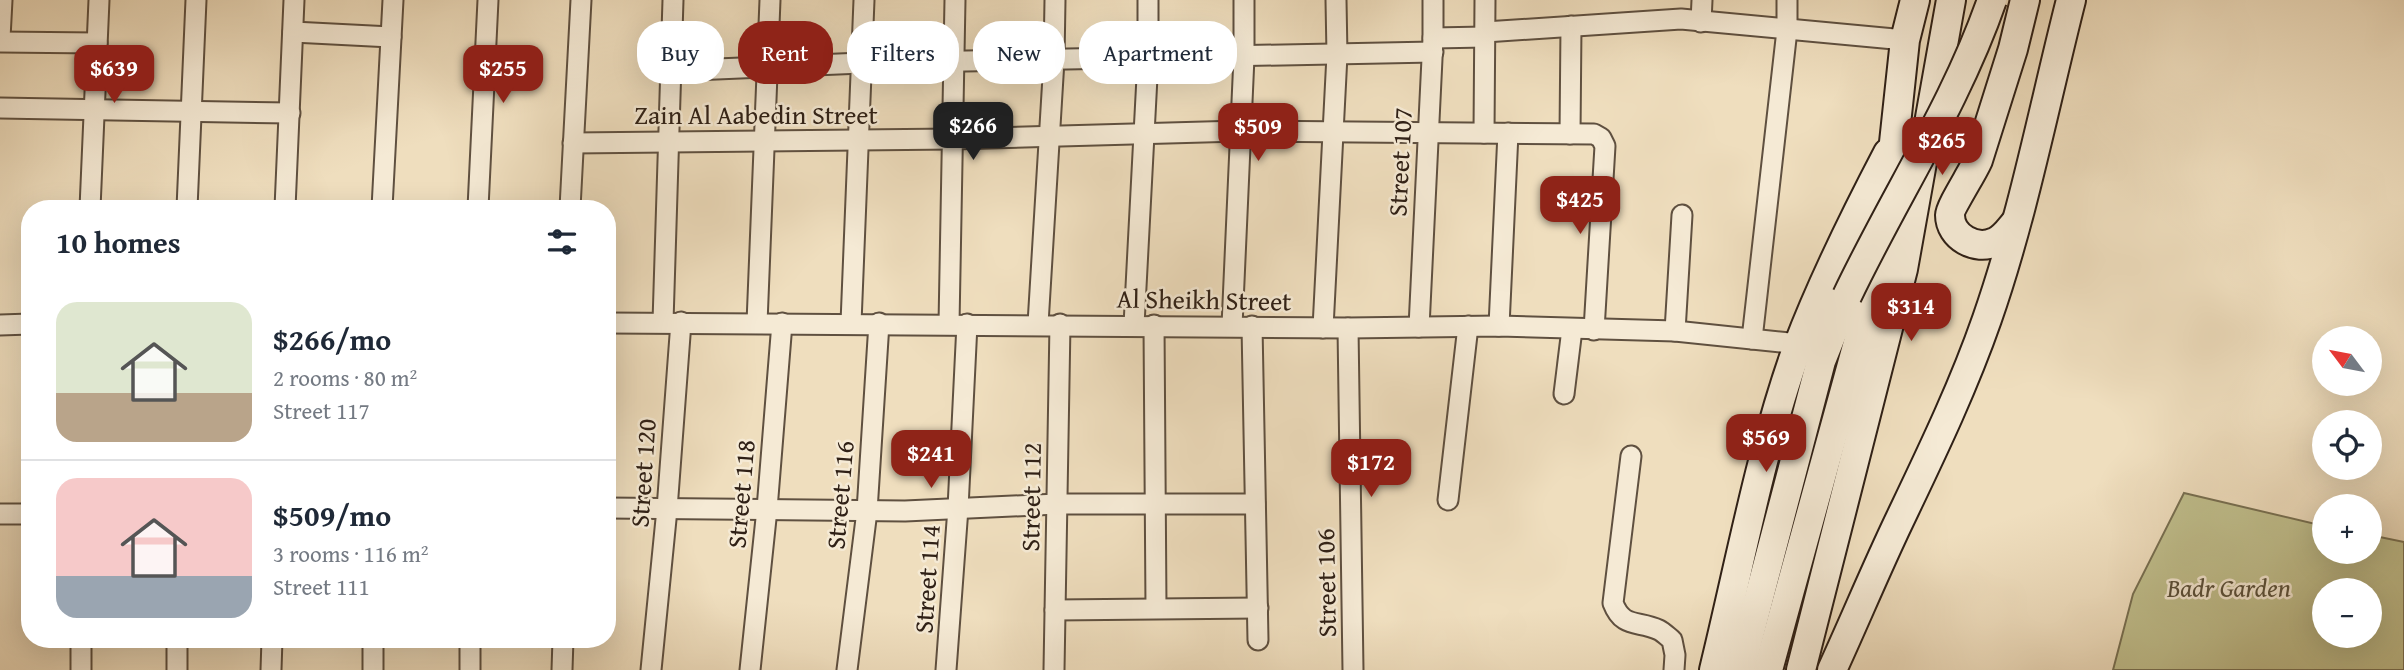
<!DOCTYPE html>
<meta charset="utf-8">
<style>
:root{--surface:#fff;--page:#f6f6f7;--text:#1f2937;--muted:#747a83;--line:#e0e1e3;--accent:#8f2418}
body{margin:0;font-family:"Gentium Book Plus",serif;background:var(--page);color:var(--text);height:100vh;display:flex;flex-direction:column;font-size:26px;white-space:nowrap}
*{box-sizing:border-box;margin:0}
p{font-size:23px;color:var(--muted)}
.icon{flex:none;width:38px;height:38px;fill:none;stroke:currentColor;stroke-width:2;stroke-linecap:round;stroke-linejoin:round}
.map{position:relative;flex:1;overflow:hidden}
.panel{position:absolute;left:21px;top:200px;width:595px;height:448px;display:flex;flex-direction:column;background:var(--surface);border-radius:28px;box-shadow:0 7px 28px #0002}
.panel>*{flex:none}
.top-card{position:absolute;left:637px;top:21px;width:665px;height:63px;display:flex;gap:14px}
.needle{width:46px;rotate:302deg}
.tools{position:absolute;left:2312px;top:326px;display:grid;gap:14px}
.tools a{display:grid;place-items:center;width:70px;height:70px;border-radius:50%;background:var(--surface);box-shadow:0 7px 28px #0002;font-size:35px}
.price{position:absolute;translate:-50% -60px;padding:0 16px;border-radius:14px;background:var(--accent);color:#fff;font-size:23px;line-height:46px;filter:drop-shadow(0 2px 4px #0008)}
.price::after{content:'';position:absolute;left:50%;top:42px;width:21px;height:16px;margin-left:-10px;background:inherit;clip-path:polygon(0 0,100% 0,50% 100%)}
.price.on{background:#222;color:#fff}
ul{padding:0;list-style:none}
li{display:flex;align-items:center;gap:21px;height:175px;padding:0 35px}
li+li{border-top:2px solid var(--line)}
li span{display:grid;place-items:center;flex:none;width:196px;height:140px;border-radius:21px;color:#555}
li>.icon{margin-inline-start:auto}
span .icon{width:84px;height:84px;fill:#fffc;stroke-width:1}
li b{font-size:30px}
h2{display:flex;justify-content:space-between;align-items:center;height:84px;padding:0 35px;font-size:30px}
.tag{padding:0 24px;border-radius:28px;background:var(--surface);box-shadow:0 7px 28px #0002;font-size:24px;line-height:63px}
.tag.on{background:var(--accent);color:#fff}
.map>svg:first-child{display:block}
</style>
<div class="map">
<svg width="2404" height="670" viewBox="0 0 2404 670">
<rect width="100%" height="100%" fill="#efdebe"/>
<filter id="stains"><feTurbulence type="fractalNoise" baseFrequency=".00286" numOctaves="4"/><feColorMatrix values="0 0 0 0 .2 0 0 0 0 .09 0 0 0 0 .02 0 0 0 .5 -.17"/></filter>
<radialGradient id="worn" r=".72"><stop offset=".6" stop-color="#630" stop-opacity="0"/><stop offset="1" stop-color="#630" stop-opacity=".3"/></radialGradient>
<path fill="#c0bf8d" stroke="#787052" stroke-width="2" fill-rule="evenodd" d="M2184 493 2324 526V551H2370V535L2404 542V670H2113L2133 594ZM2324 590H2370V635H2324Z"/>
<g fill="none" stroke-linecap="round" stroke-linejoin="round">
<defs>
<g id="minor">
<polyline points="1701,22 1702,0"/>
<polyline points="293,32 391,37"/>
<polyline points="1485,32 1681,19 1905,40"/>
<polyline points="0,38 2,0"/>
<polyline points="1433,38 1485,37"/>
<polyline points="0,42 97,43"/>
<polyline points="670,71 862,63 1433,52"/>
<polyline points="0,108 290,113"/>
<polyline points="1484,133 1485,0"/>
<polyline points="1570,134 1571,26"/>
<polyline points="573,143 953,139 1240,131 1594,134 1601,138 1605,146 1594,330"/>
<polyline points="90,208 99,0"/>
<polyline points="187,208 196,0"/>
<polyline points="285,208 294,0"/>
<polyline points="382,208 393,0"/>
<polyline points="478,208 488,0"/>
<polyline points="570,208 581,0"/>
<polyline points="663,322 673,0"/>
<polyline points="607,323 1348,328 1499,326 1675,331 1799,344"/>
<polyline points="757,323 770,0"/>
<polyline points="851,323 864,0"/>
<polyline points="949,324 955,0"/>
<polyline points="1038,324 1054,60 1055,0"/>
<polyline points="0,325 30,324"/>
<polyline points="1134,325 1148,58 1148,0"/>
<polyline points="1154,325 1156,608"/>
<polyline points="1232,326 1244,57 1244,0"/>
<polyline points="1252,326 1258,640"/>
<polyline points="1499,326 1508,133"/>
<polyline points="1419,327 1433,38 1433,0"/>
<polyline points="1323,328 1337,55 1336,0"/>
<polyline points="1348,328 1353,670"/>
<polyline points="1675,331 1682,215"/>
<polyline points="1752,339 1787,30 1787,0"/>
<polyline points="1564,394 1572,329"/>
<path d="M1631 456 1613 603C1623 629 1638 620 1659 630 1663 632 1668 637 1672 640L1675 655 1674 670"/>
<polyline points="1448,500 1468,326"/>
<polyline points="607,508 905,511 1057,504 1255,504"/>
<polyline points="0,514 30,514"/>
<polyline points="1055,610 1258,608"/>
<polyline points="373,639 373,670"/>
<polyline points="81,670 81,639"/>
<polyline points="177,670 177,639"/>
<polyline points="271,670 272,639"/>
<polyline points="470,670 470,639"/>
<polyline points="562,670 563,639"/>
<polyline points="651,670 667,509 681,322"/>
<polyline points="750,670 767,509 782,323"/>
<polyline points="847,670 867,511 879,323"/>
<polyline points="946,670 958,508 967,324"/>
<polyline points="1054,670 1060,324"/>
</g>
<g id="secondary">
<path d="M2015 223C2009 230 2004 238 1995 242 1976 251 1950 237 1950 215 1950 207 1973 172 1978 160L2013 49 2025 0"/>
<path d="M1714 670C1740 564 1761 448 1798 346 1823 280 1855 216 1888 153"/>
<polyline points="1740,670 1821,361 1847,296"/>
<polyline points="1768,670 1873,288 1886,217 1905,40 1915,0"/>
<polyline points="1801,670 1903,269 1951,0"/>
<path d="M1832 670C1855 620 1876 569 1900 519 1931 454 1963 388 1987 319 2023 216 2044 106 2071 0"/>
</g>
</defs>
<use href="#minor" stroke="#5f5040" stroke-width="23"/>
<use href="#secondary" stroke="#2f2016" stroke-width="32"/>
<use href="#minor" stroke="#f5ead5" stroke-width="19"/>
<use href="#secondary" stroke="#f5ead5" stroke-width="28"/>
<defs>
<path id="secondary-bridge" d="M1847 296C1894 197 1956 104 1992 0"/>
</defs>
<use href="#secondary-bridge" stroke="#2f2016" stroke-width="32" stroke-linecap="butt"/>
<use href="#secondary-bridge" stroke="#f5ead5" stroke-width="28"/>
</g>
<g text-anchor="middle" stroke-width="5" stroke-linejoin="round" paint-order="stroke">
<g font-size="26" fill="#2f2016" stroke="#f5ead5">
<text x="756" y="124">Zain Al Aabedin Street</text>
<text transform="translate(1400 162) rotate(-87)" y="9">Street 107</text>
<text transform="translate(1204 300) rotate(1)" y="9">Al Sheikh Street</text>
<text transform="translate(643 473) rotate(-86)" y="9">Street 120</text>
<text transform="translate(741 494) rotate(-85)" y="9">Street 118</text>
<text transform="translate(840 495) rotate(-85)" y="9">Street 116</text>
<text transform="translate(1031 497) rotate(-89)" y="9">Street 112</text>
<text transform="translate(927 579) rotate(-86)" y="9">Street 114</text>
<text transform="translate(1326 583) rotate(-91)" y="9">Street 106</text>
</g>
<g font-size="26" font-style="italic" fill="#5a503a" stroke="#f5ead5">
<text x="2229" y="597">Badr Garden</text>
</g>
</g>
<rect width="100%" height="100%" filter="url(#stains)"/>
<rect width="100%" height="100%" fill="url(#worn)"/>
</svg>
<div class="tools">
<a><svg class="needle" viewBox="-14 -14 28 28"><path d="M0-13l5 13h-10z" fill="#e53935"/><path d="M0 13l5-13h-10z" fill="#747a83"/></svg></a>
<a><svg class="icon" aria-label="locate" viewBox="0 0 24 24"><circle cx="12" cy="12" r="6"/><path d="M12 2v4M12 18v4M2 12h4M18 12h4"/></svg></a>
<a>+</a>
<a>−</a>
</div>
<b class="price" style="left:114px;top:105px">$639</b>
<b class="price" style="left:503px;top:105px">$255</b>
<b class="price on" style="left:973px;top:162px">$266</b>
<b class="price" style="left:1258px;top:163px">$509</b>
<b class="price" style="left:1942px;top:177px">$265</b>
<b class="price" style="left:1580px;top:236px">$425</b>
<b class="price" style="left:1911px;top:343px">$314</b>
<b class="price" style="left:1766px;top:474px">$569</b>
<b class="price" style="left:931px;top:490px">$241</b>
<b class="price" style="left:1371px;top:499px">$172</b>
<div class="top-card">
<a class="tag">Buy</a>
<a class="tag on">Rent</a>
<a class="tag">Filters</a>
<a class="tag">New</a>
<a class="tag">Apartment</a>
</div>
<section class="panel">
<h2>10 homes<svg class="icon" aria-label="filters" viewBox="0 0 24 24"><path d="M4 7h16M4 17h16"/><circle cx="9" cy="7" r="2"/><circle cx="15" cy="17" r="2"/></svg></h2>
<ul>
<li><span style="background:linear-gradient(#dfe7d0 65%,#b9a48a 0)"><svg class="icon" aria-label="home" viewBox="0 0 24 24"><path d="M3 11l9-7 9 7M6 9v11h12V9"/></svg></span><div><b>$266/mo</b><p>2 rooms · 80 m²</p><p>Street 117</p></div></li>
<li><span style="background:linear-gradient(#f6c9c9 70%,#9aa5b1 0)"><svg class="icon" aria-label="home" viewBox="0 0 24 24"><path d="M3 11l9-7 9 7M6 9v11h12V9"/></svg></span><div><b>$509/mo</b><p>3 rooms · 116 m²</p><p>Street 111</p></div></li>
</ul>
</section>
</div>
